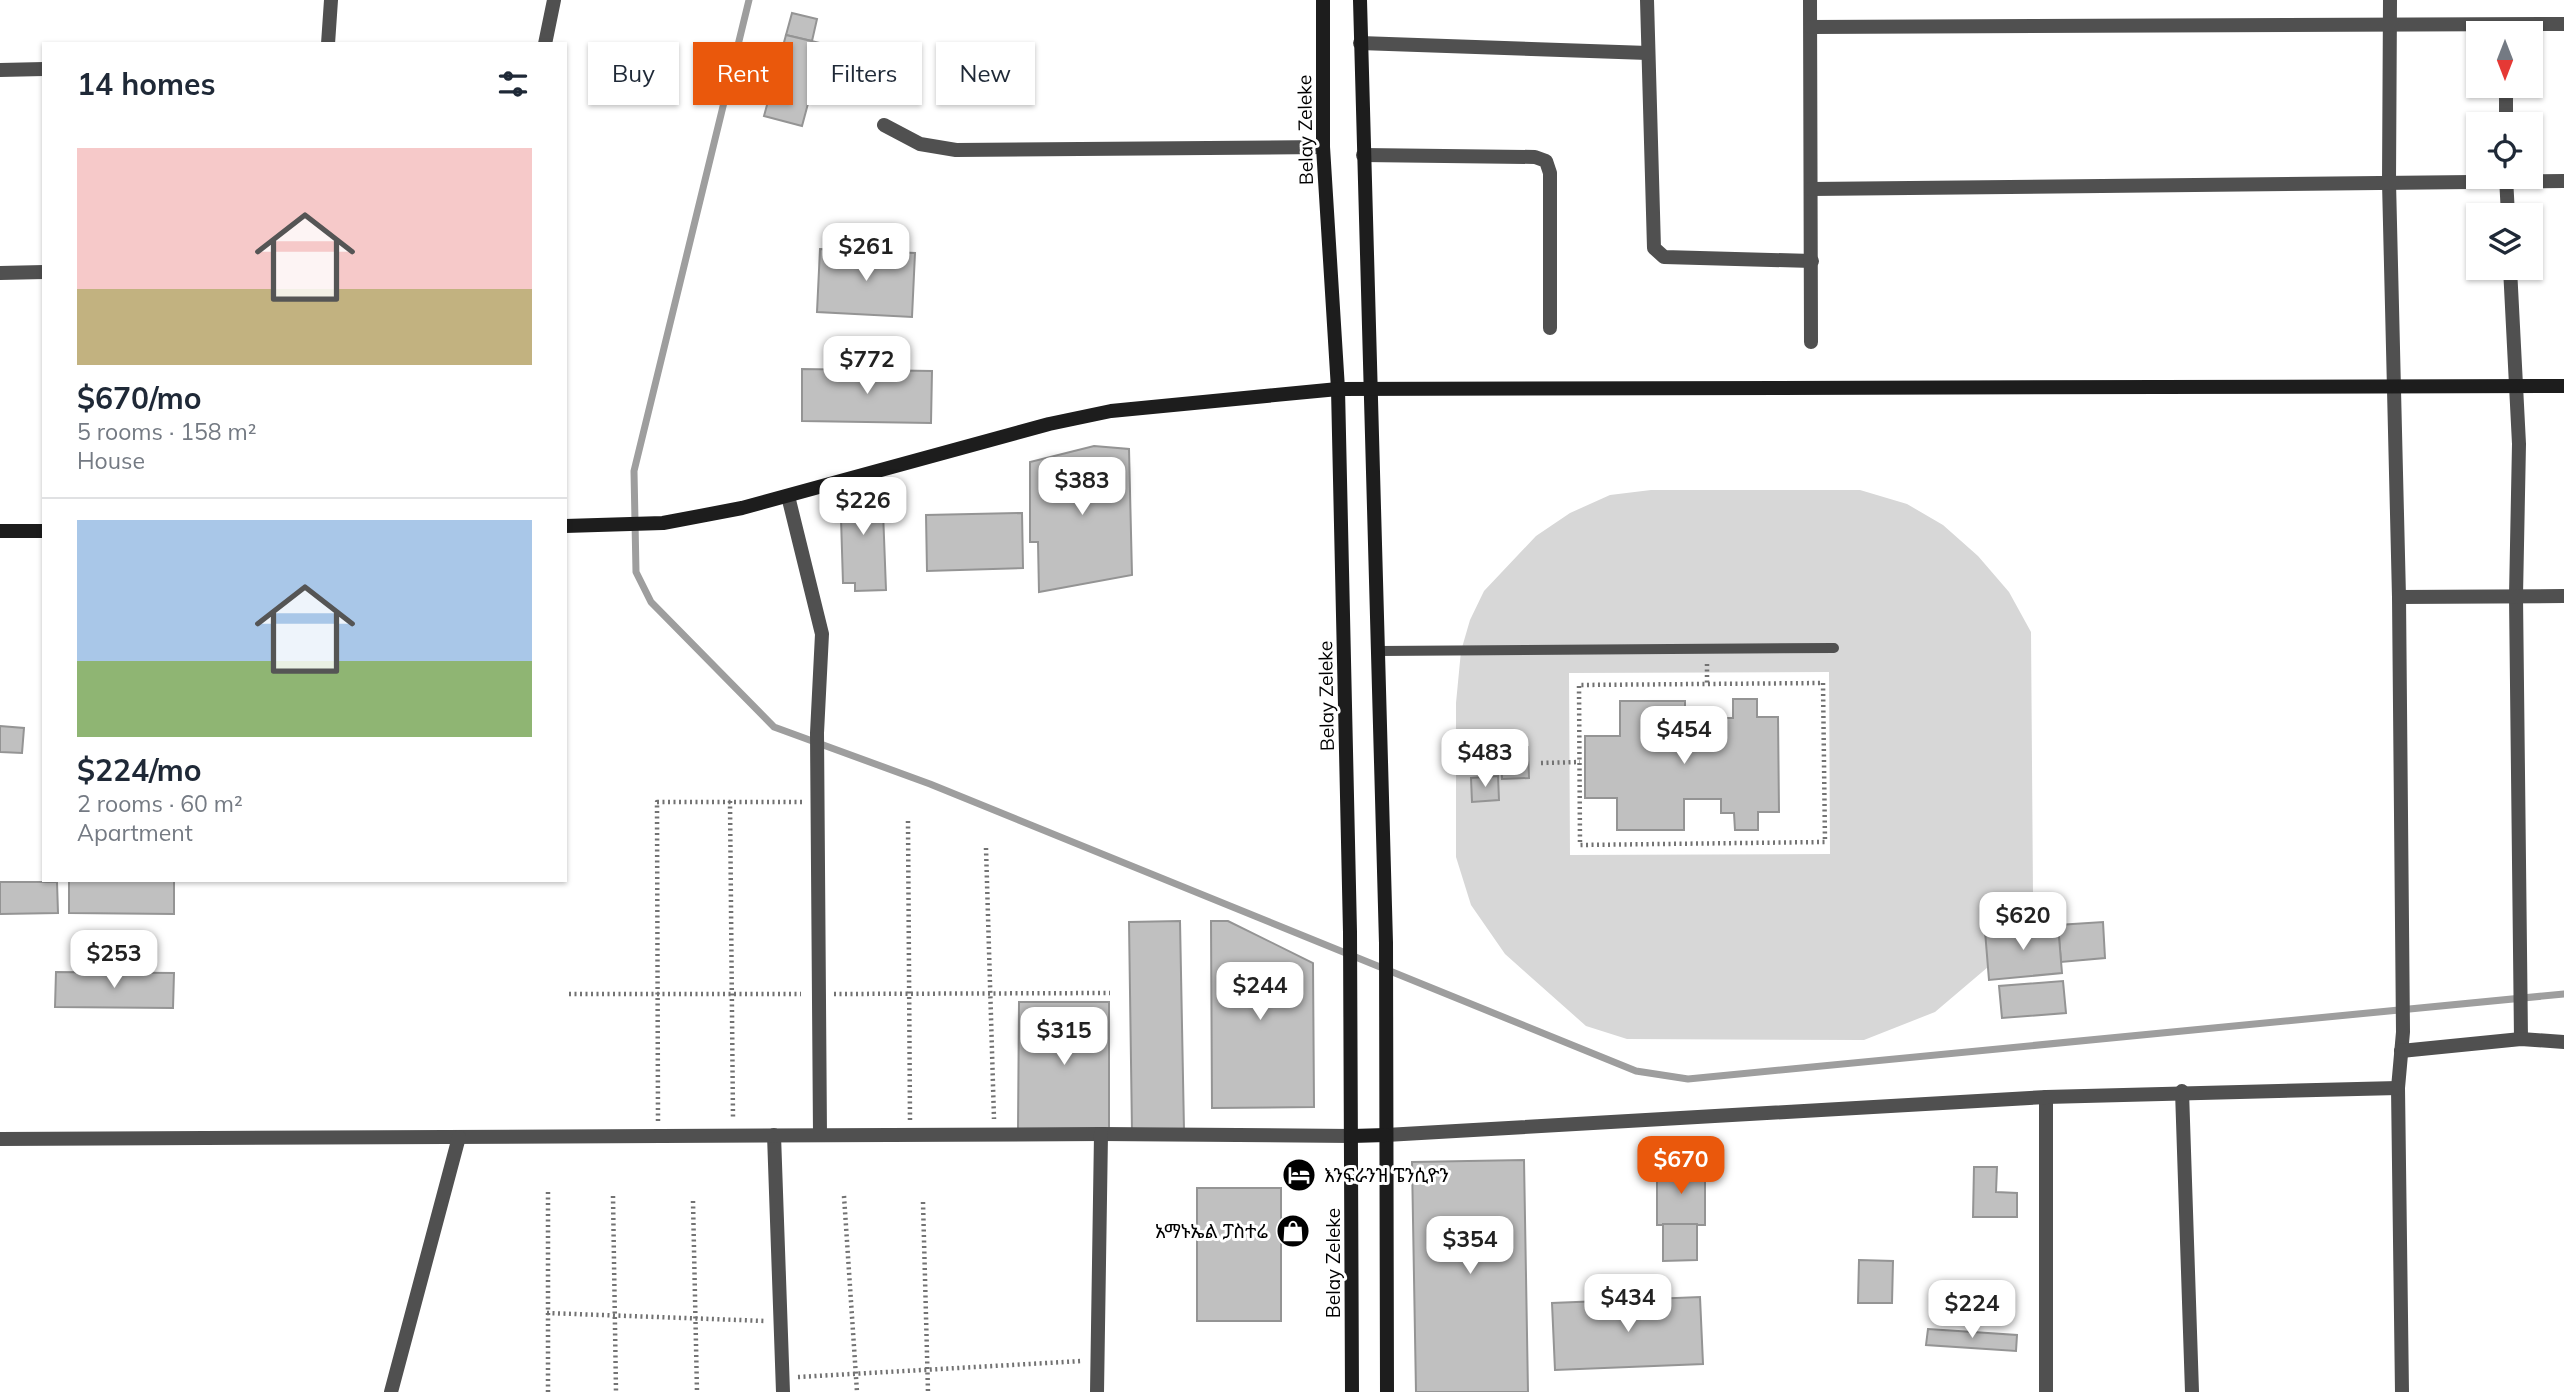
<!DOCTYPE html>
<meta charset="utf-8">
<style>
:root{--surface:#fff;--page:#f6f6f7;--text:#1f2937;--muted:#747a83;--line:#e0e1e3;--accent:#ea580c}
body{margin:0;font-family:Mulish,"Noto Sans Ethiopic",sans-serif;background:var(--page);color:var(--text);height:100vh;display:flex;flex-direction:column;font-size:26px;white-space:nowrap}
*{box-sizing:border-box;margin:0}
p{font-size:23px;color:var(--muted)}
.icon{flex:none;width:38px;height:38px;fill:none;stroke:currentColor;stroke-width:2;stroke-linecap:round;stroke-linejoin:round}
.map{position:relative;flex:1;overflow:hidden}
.details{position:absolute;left:42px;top:42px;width:525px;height:840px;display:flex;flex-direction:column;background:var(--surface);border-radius:0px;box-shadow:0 2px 5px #0004}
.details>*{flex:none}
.top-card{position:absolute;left:588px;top:42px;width:665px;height:63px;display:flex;gap:14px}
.needle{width:46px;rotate:180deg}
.tools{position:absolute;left:2466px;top:21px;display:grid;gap:14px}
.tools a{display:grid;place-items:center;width:77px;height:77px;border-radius:0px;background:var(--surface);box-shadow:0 2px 5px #0004;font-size:35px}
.price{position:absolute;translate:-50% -60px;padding:0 16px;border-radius:14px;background:#fff;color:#222;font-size:23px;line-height:46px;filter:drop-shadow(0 2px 4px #0008)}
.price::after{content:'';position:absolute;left:50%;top:42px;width:21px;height:16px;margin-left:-10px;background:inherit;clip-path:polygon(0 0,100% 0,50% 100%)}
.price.selected{background:var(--accent);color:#fff}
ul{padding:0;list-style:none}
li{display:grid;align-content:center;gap:14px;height:371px;padding:0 35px}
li+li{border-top:2px solid var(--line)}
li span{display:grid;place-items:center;height:217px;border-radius:0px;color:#555}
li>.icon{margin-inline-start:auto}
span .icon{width:126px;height:126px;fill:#fffc;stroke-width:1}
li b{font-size:30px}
h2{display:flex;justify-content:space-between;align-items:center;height:84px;padding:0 35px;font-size:30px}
.chip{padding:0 24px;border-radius:0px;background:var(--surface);box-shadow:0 2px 5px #0004;font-size:24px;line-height:63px}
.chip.selected{background:var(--accent);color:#fff}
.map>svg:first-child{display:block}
</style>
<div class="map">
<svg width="2564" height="1392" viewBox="0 0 2564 1392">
<rect width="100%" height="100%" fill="#fff"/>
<path fill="#d7d7d7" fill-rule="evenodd" d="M1651 490H1860L1907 504 1943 525 1978 556 2009 592 2031 632 2033 895 2015 928 1985 931 1988 967 1935 1012 1864 1040 1627 1039 1586 1026 1505 954 1471 905 1456 857V703L1461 651 1470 620 1484 591 1536 536 1570 513 1610 495ZM1829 672 1830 854 1570 855 1569 673Z"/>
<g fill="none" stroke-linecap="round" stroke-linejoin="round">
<polyline stroke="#9e9e9e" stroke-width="7" points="749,0 634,471 636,572 651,602 774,727 930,784 1636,1071 1688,1079 2564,994"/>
</g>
<g fill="#c0c0c0" stroke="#949494" stroke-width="2">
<polygon points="792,13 817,19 812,41 786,35"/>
<polygon points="786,35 824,44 802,126 764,116"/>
<polygon points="820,249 915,253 912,317 817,312"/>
<polygon points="802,369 932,371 931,423 802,421"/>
<polygon points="1094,446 1129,449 1132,575 1039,592 1038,542 1030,542 1030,462"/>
<polygon points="882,485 886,590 855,591 855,583 843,583 840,486"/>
<polygon points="1022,513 1023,568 927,571 926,515"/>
<polygon points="1733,699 1757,699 1757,717 1778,717 1779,812 1758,812 1758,830 1735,830 1734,813 1721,813 1721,799 1684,799 1684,830 1617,830 1617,798 1585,798 1585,736 1620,736 1620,701 1685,701 1685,735 1724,735 1724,718 1733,718"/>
<polygon points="0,726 24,728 22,753 0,752"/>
<polygon points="1528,747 1529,778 1502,779 1501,748"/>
<polygon points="1498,776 1499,800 1472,802 1471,778"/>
<polygon points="69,880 174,880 174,914 69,913"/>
<polygon points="0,882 57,882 58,913 0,914"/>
<polygon points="1180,921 1184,1130 1132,1131 1129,922"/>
<polygon points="1211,921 1228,921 1313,963 1314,1107 1212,1108"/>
<polygon points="2103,922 2105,958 2061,962 2058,925"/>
<polygon points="2058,925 2062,973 1989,980 1985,931"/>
<polygon points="56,972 174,973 173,1008 55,1007"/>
<polygon points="2063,981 2066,1013 2002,1018 1999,986"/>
<polygon points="1019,1002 1109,1002 1109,1131 1018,1131"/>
<polygon points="1524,1160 1528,1392 1416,1392 1412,1162"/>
<rect x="1657" y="1167" width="48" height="58"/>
<polygon points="1974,1167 1997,1167 1996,1192 2017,1193 2017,1217 1973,1217"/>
<rect x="1197" y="1188" width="84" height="133"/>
<polygon points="1663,1224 1697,1224 1697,1260 1663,1261"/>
<polygon points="1859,1260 1893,1261 1892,1303 1858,1303"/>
<polygon points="1700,1297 1703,1364 1555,1370 1552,1303"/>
<polygon points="1928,1329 2017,1335 2016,1351 1926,1345"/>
</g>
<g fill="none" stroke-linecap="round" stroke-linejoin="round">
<g stroke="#727272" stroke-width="4.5" stroke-dasharray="2 3.5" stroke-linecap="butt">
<polyline points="1707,664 1707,684"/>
<polygon points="1823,683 1825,842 1580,845 1579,685"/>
<polyline points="1541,763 1580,762"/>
<polyline points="730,801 733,1119"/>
<polyline points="908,821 910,1120"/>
<polyline points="986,848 994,1119"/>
<polyline points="569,994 801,994"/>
<polyline points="834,994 1110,993"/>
<polyline points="658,1121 657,802 802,802"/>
<polyline points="613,1196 616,1392"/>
<polyline points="844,1196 857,1392"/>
<polyline points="693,1201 697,1392"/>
<polyline points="923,1202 928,1392"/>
<polyline points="547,1313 766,1321"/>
<polyline points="798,1377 1082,1361"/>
<polyline points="548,1392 548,1191"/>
</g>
<polyline stroke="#505050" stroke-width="10" points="1379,651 1834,648"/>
<g stroke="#505050" stroke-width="14">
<polyline points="1647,0 1654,248 1664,257 1812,261"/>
<polyline points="1810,0 1811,342"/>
<polyline points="2390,0 2389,182 2399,597 2403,1032 2398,1088 2402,1392"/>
<polyline points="1811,27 2564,24"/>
<polyline points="1360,43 1648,53"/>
<polyline points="328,44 331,0"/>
<polyline points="545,44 554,0"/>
<polyline points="0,70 44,69"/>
<polyline points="2506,86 2506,124"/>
<polyline points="884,125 920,144 956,150 1323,147"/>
<polyline points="1363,155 1535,157 1546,161 1550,173 1550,328"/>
<polyline points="2506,177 2508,215"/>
<polyline points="1811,189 2564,181"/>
<polyline points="2510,268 2519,444 2516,596 2521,1039"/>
<polyline points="0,273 44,272"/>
<polyline points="788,496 822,634 817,733 820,1135"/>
<polyline points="2399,597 2564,596"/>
<polyline points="2401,1051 2521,1039 2564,1042"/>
<polyline points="2182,1091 2192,1392"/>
<polyline points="2046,1097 2046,1392"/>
<polyline points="774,1135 783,1392"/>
<polyline points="1386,1135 2046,1097 2398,1088"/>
<polyline points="0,1139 1101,1134 1352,1136"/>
<polyline points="391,1392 459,1137"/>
<polyline points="1097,1392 1101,1134"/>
</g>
<g stroke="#1d1d1d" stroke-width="14">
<polyline points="1323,0 1323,147 1338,389 1350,932 1352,1392"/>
<polyline points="1360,0 1386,943 1387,1392"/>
<polyline points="565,526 663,523 742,508 1049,424 1111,411 1338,389 2564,386"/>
<polyline points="0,531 44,531"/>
<polyline points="1352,1136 1386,1135"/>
</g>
</g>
<defs>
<symbol id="hotel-disc" viewBox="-11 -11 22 22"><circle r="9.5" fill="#000" stroke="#fff"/><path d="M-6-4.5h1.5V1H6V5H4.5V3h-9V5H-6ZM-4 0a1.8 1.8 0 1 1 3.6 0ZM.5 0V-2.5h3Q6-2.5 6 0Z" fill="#fff"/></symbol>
<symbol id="shop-disc" viewBox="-11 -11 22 22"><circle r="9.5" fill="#000" stroke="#fff"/><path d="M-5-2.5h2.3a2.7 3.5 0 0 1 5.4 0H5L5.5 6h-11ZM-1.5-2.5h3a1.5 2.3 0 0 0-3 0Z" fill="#fff"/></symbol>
</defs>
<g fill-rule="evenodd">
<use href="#hotel-disc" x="1280" y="1156" width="38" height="38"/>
<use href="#shop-disc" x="1274" y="1212" width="38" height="38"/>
</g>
<g text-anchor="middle" stroke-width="6" stroke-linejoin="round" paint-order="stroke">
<g font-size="19" fill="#000" stroke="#fff">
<text transform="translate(1305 130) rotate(-91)" y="7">Belay Zeleke</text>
<text transform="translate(1326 696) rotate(-91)" y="7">Belay Zeleke</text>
<text transform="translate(1333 1263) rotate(-90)" y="7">Belay Zeleke</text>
</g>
<g font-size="19" fill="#000" stroke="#fff" text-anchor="start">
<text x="1324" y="1182">እንፍራንዝ ፔንሲዮን</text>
<text x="1268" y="1238" text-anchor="end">አማኑኤል ፓስተሬ</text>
</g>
</g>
</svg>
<div class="tools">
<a><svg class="needle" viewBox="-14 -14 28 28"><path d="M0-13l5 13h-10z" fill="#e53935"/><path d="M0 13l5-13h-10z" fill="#747a83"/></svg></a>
<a><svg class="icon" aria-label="locate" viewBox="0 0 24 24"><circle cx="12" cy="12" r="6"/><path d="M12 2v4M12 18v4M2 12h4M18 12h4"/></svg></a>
<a><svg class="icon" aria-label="layers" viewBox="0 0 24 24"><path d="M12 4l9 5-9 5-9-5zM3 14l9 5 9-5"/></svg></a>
</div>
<b class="price" style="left:866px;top:283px">$261</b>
<b class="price" style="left:867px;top:396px">$772</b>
<b class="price" style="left:1082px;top:517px">$383</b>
<b class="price" style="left:863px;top:537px">$226</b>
<b class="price" style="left:1684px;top:766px">$454</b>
<b class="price" style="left:1485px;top:789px">$483</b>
<b class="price" style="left:2023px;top:952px">$620</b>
<b class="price" style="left:114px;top:990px">$253</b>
<b class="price" style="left:1260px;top:1022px">$244</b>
<b class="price" style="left:1064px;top:1067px">$315</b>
<b class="price selected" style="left:1681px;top:1196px">$670</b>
<b class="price" style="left:1470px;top:1276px">$354</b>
<b class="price" style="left:1628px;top:1334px">$434</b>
<b class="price" style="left:1972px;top:1340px">$224</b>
<div class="top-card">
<a class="chip">Buy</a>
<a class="chip selected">Rent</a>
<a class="chip">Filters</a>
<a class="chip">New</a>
</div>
<section class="details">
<h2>14 homes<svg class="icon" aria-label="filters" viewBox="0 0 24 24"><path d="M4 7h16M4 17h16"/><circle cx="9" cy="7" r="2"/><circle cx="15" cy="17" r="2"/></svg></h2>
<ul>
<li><span style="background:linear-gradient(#f6c9c9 65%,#c2b280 0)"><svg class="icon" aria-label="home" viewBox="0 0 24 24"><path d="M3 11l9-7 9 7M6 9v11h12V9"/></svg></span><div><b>$670/mo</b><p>5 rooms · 158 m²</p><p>House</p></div></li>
<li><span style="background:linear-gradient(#a9c7e8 65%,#8fb573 0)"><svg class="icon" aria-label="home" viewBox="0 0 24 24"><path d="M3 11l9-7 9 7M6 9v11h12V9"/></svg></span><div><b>$224/mo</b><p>2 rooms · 60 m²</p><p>Apartment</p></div></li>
</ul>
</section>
</div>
